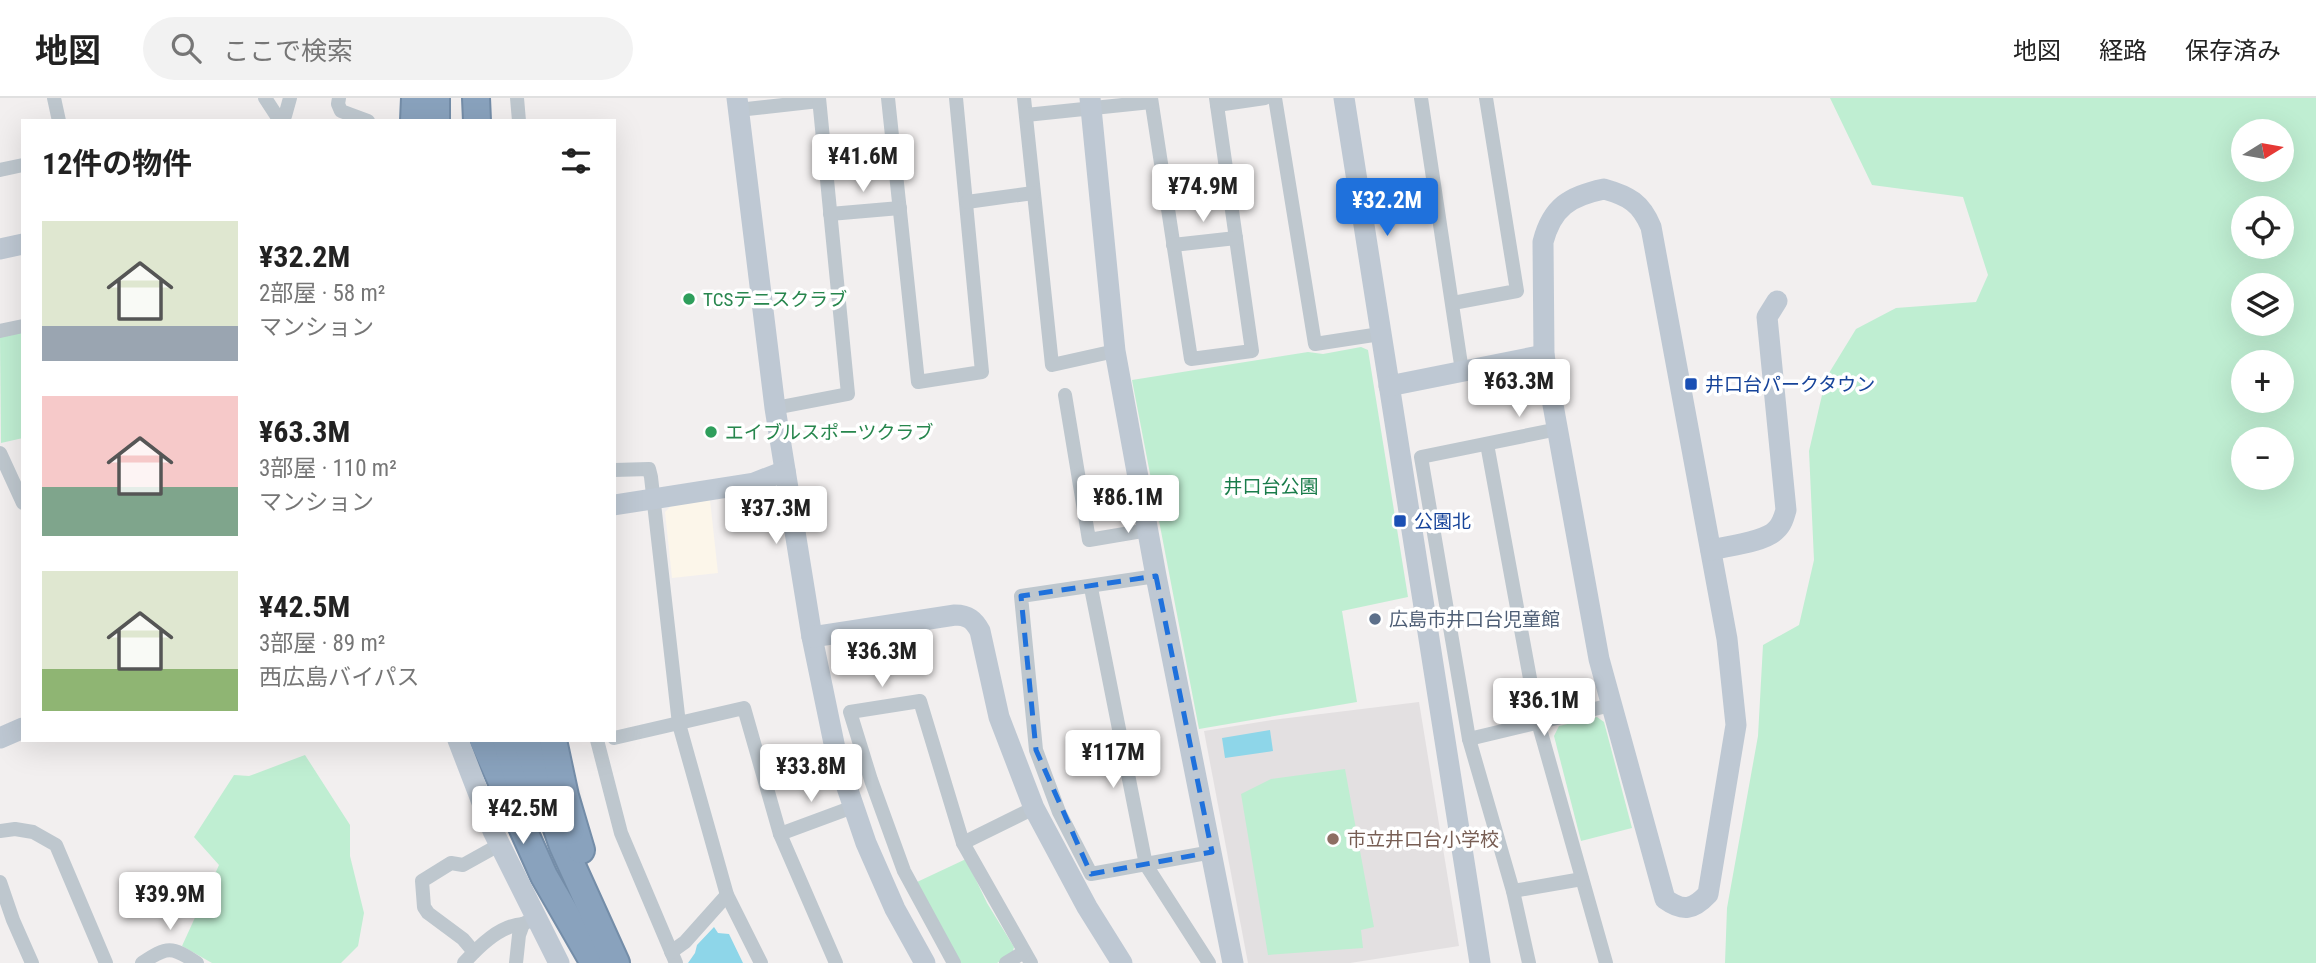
<!DOCTYPE html>
<html lang="ja">
<meta charset="utf-8">
<style>
:root{--surface:#fff;--page:#f2f2f2;--text:#222;--muted:#767676;--line:#e0e0e0;--accent:#1f71dc}
body{margin:0;font-family:"Roboto Condensed","Noto Sans JP",sans-serif;background:var(--page);color:var(--text);height:100vh;display:flex;flex-direction:column;font-size:26px;white-space:nowrap}
*{box-sizing:border-box;margin:0}
p{font-size:23px;color:var(--muted)}
.icon{flex:none;width:38px;height:38px;fill:none;stroke:currentColor;stroke-width:2;stroke-linecap:round;stroke-linejoin:round}
.map{position:relative;flex:1;overflow:hidden}
.drawer{position:absolute;left:21px;top:21px;width:595px;height:623px;display:flex;flex-direction:column;background:var(--surface);border-radius:0px;box-shadow:0 7px 28px #0002}
.drawer>*{flex:none}
.needle{width:46px;rotate:79deg}
.tools{position:absolute;left:2231px;top:21px;display:grid;gap:14px}
.tools a{display:grid;place-items:center;width:63px;height:63px;border-radius:50%;background:var(--surface);box-shadow:0 7px 28px #0002;font-size:35px}
.price{position:absolute;translate:-50% -60px;padding:0 16px;border-radius:7px;background:#fff;color:#222;font-size:23px;line-height:46px;filter:drop-shadow(0 2px 4px #0008)}
.price::after{content:'';position:absolute;left:50%;top:42px;width:21px;height:16px;margin-left:-10px;background:inherit;clip-path:polygon(0 0,100% 0,50% 100%)}
.price.current{background:var(--accent);color:#fff}
ul{padding:0;list-style:none}
li{display:flex;align-items:center;gap:21px;height:175px;padding:0 21px}
li span{display:grid;place-items:center;flex:none;width:196px;height:140px;border-radius:0px;color:#555}
li>.icon{margin-inline-start:auto}
span .icon{width:84px;height:84px;fill:#fffc;stroke-width:1}
li b{font-size:30px}
h2{display:flex;justify-content:space-between;align-items:center;height:84px;padding:0 21px;font-size:30px}
header{display:flex;align-items:center;gap:42px;box-sizing:border-box;height:98px;padding:0 35px;background:var(--surface);border-bottom:2px solid var(--line)}
header strong{font-size:33px}
nav{display:flex;gap:38px;margin-inline-start:auto;font-size:24px}
.search{width:490px;height:63px;background:var(--page);display:flex;align-items:center;gap:18px;box-sizing:border-box;padding:0 24px;border-radius:38px;color:var(--muted);font-size:26px}
.map>svg:first-child{display:block}
</style>
<header>
<strong>地図</strong>
<div class="search"><svg class="icon" aria-label="search" viewBox="0 0 24 24"><circle cx="10" cy="10" r="6"/><path d="M15 15l6 6"/></svg>ここで検索</div>
<nav><a>地図</a><a>経路</a><a>保存済み</a></nav>
</header>
<div class="map">
<svg width="2316" height="865" viewBox="0 0 2316 865">
<rect width="100%" height="100%" fill="#f2efef"/>
<polygon fill="#fcf6ea" points="710,402 718,475 672,480 665,414 671,408"/>
<polygon fill="#e3e0e1" points="1419,604 1459,848 1350,865 1248,865 1204,633 1272,622"/>
<g fill="#bfeed2" fill-rule="evenodd">
<path d="M1830 0H2316V865H1725L1727 810 1758 638 1763 547 1799 527 1814 462 1809 353 1826 280 1856 231 1896 210 1976 204 1988 177 1963 99 1872 87ZM2282 33V72H2244V33ZM2282 110V149H2244V110ZM2282 187V226H2244V187ZM2282 264V303H2244V264ZM2282 341V380H2244V341Z"/>
<polygon points="23,234 23,340 1,345 0,239"/>
<polygon points="1361,249 1368,252 1408,499 1342,513 1357,604 1199,631 1132,282 1308,254 1323,256"/>
<polygon points="1597,619 1604,624 1632,730 1581,743 1554,638 1559,628"/>
<polygon points="305,657 350,727 350,758 364,815 358,848 341,865 212,865 182,848 219,767 194,739 234,677 249,678"/>
<polygon points="1345,671 1374,829 1361,832 1363,850 1268,857 1241,696 1271,681"/>
<polygon points="966,761 987,805 1014,849 1012,857 997,865 960,865 917,784"/>
</g>
<g fill="#8ed6e9">
<polygon points="1270,632 1273,653 1225,660 1222,640"/>
<polygon points="714,829 718,835 729,836 743,865 688,865 695,855 697,847"/>
</g>
<g fill="none" stroke-linecap="round" stroke-linejoin="round">
<defs>
<g id="highway">
<polyline points="476,0 477,23"/>
<polyline points="414,23 415,0"/>
<polyline points="436,23 436,0"/>
<polyline points="483,642 544,778 594,865"/>
<polyline points="506,642 524,699"/>
<polyline points="526,642 563,748 616,865"/>
<polyline points="553,642 565,698 581,752"/>
</g>
</defs>
<use href="#highway" stroke="#748da8" stroke-width="30"/>
<g stroke="#bec7ce" stroke-width="14">
<polyline points="54,0 59,23"/>
<polyline points="265,0 280,23"/>
<polyline points="339,0 338,6 341,13 368,23"/>
<polyline points="517,0 519,23"/>
<polyline points="888,0 918,284 982,274 956,0"/>
<polyline points="1024,0 1052,267 1115,253"/>
<polyline points="1151,0 1191,261 1252,253 1216,0"/>
<polyline points="1275,0 1315,246 1380,236"/>
<polyline points="1421,0 1462,273"/>
<polyline points="1217,7 1265,0"/>
<polyline points="738,12 819,3"/>
<polyline points="1026,17 1151,4"/>
<polyline points="280,22 285,18 290,0"/>
<polyline points="0,72 23,67"/>
<polyline points="967,104 1033,95"/>
<polyline points="830,116 900,110"/>
<polyline points="1173,147 1236,140"/>
<polyline points="1453,205 1517,193 1486,0"/>
<polyline points="0,233 23,228"/>
<polyline points="1065,297 1089,442 1148,432"/>
<polyline points="775,310 848,296 819,0"/>
<polyline points="1487,346 1538,624 1606,865"/>
<polyline points="0,355 23,405"/>
<polyline points="614,372 649,371 651,379 679,626 727,797 761,865"/>
<polyline points="1156,478 1021,498 1036,652 1059,714 1091,776 1212,754"/>
<polyline points="1091,490 1146,767 1209,865"/>
<polyline points="614,640 744,610 780,736 836,865"/>
<polyline points="1469,641 1611,607"/>
<polyline points="597,642 621,735 676,865"/>
<polyline points="0,733 15,731 33,734 56,747 106,865"/>
<polyline points="780,736 853,709"/>
<polyline points="963,745 1034,710"/>
<polyline points="0,784 13,822 32,865"/>
<polyline points="1513,793 1582,781"/>
<polyline points="474,854 463,841 428,815 424,809 422,783 451,765 463,767 499,747"/>
<polyline points="671,854 685,844 727,797"/>
<path d="M142 865C167 848 172 848 197 865"/>
<path d="M464 865C479 848 500 827 523 826"/>
<polyline points="516,865 519,837 523,826 529,823"/>
<polyline points="954,865 904,773 871,682 850,614 920,603 963,745 1031,865"/>
<polyline points="1006,865 1024,854"/>
<polyline points="1529,865 1513,793 1469,641 1421,359 1558,331"/>
</g>
<g stroke="#bec8d3" stroke-width="21">
<polyline points="737,0 775,310 812,539 837,660 866,745 895,811 925,865"/>
<polyline points="1090,0 1115,253 1156,478 1233,865"/>
<polyline points="1344,0 1480,865"/>
<path d="M1604 91C1629 98 1641 105 1651 129L1727 541 1736 627 1708 796C1693 812 1683 814 1665 801L1599 561 1544 257 1543 144C1552 109 1570 98 1604 91Z"/>
<polyline points="0,151 23,146"/>
<polyline points="1389,288 1544,257"/>
<polyline points="614,407 754,385 785,373"/>
<path d="M1711 452C1727 448 1765 444 1776 432 1782 427 1784 419 1786 412L1767 219 1777 203"/>
<path d="M812 539 955 517C968 517 974 522 980 533L999 619 1034 710 1087 809 1122 865"/>
<polyline points="0,640 23,630"/>
<polyline points="458,642 493,733 559,865"/>
</g>
<use href="#highway" stroke="#89a2bd" stroke-width="26"/>
</g>
<path fill="none" stroke="#1f71dc" stroke-width="5" stroke-dasharray="14 9" stroke-linejoin="round" d="M1156 478 1212 754 1091 776 1036 652 1021 498Z"/>
<g fill="#2e9e5b" stroke="#fff" stroke-width="2.5">
<circle cx="689" cy="201" r="7"/>
<circle cx="711" cy="334" r="7"/>
</g>
<g fill="#1a4fb4" stroke="#fff" stroke-width="2.5">
<rect x="1684" y="279" width="14" height="14" rx="3.5"/>
<rect x="1393" y="416" width="14" height="14" rx="3.5"/>
</g>
<circle fill="#5c6f8a" stroke="#fff" stroke-width="2.5" cx="1375" cy="521" r="7"/>
<circle fill="#8d6e63" stroke="#fff" stroke-width="2.5" cx="1333" cy="741" r="7"/>
<g text-anchor="middle" stroke-width="7" stroke-linejoin="round" paint-order="stroke">
<g font-size="19" fill="#27864d" stroke="#fff" text-anchor="start">
<text x="703" y="208">TCSテニスクラブ</text>
<text x="725" y="341">エイブルスポーツクラブ</text>
</g>
<g font-size="19" fill="#164399" stroke="#fff" text-anchor="start">
<text x="1705" y="293">井口台パークタウン</text>
<text x="1414" y="430">公園北</text>
</g>
<g font-size="19" fill="#1a7c4b" stroke="#fff">
<text x="1271" y="395">井口台公園</text>
</g>
<g font-size="19" fill="#4e5e75" stroke="#fff" text-anchor="start">
<text x="1389" y="528">広島市井口台児童館</text>
</g>
<g font-size="19" fill="#785e54" stroke="#fff" text-anchor="start">
<text x="1347" y="748">市立井口台小学校</text>
</g>
</g>
</svg>
<div class="tools">
<a><svg class="needle" viewBox="-14 -14 28 28"><path d="M0-13l5 13h-10z" fill="#e53935"/><path d="M0 13l5-13h-10z" fill="#767676"/></svg></a>
<a><svg class="icon" aria-label="locate" viewBox="0 0 24 24"><circle cx="12" cy="12" r="6"/><path d="M12 2v4M12 18v4M2 12h4M18 12h4"/></svg></a>
<a><svg class="icon" aria-label="layers" viewBox="0 0 24 24"><path d="M12 4l9 5-9 5-9-5zM3 14l9 5 9-5"/></svg></a>
<a>+</a>
<a>−</a>
</div>
<b class="price" style="left:863px;top:96px">¥41.6M</b>
<b class="price" style="left:1203px;top:126px">¥74.9M</b>
<b class="price current" style="left:1387px;top:140px">¥32.2M</b>
<b class="price" style="left:1519px;top:321px">¥63.3M</b>
<b class="price" style="left:1128px;top:437px">¥86.1M</b>
<b class="price" style="left:776px;top:448px">¥37.3M</b>
<b class="price" style="left:882px;top:591px">¥36.3M</b>
<b class="price" style="left:1544px;top:640px">¥36.1M</b>
<b class="price" style="left:1113px;top:692px">¥117M</b>
<b class="price" style="left:811px;top:706px">¥33.8M</b>
<b class="price" style="left:523px;top:748px">¥42.5M</b>
<b class="price" style="left:170px;top:834px">¥39.9M</b>
<section class="drawer">
<h2>12件の物件<svg class="icon" aria-label="filters" viewBox="0 0 24 24"><path d="M4 7h16M4 17h16"/><circle cx="9" cy="7" r="2"/><circle cx="15" cy="17" r="2"/></svg></h2>
<ul>
<li><span style="background:linear-gradient(#dfe7d0 75%,#9aa5b1 0)"><svg class="icon" aria-label="home" viewBox="0 0 24 24"><path d="M3 11l9-7 9 7M6 9v11h12V9"/></svg></span><div><b>¥32.2M</b><p>2部屋 · 58 m²</p><p>マンション</p></div></li>
<li><span style="background:linear-gradient(#f6c9c9 65%,#7fa58c 0)"><svg class="icon" aria-label="home" viewBox="0 0 24 24"><path d="M3 11l9-7 9 7M6 9v11h12V9"/></svg></span><div><b>¥63.3M</b><p>3部屋 · 110 m²</p><p>マンション</p></div></li>
<li><span style="background:linear-gradient(#dfe7d0 70%,#8fb573 0)"><svg class="icon" aria-label="home" viewBox="0 0 24 24"><path d="M3 11l9-7 9 7M6 9v11h12V9"/></svg></span><div><b>¥42.5M</b><p>3部屋 · 89 m²</p><p>西広島バイパス</p></div></li>
</ul>
</section>
</div>
